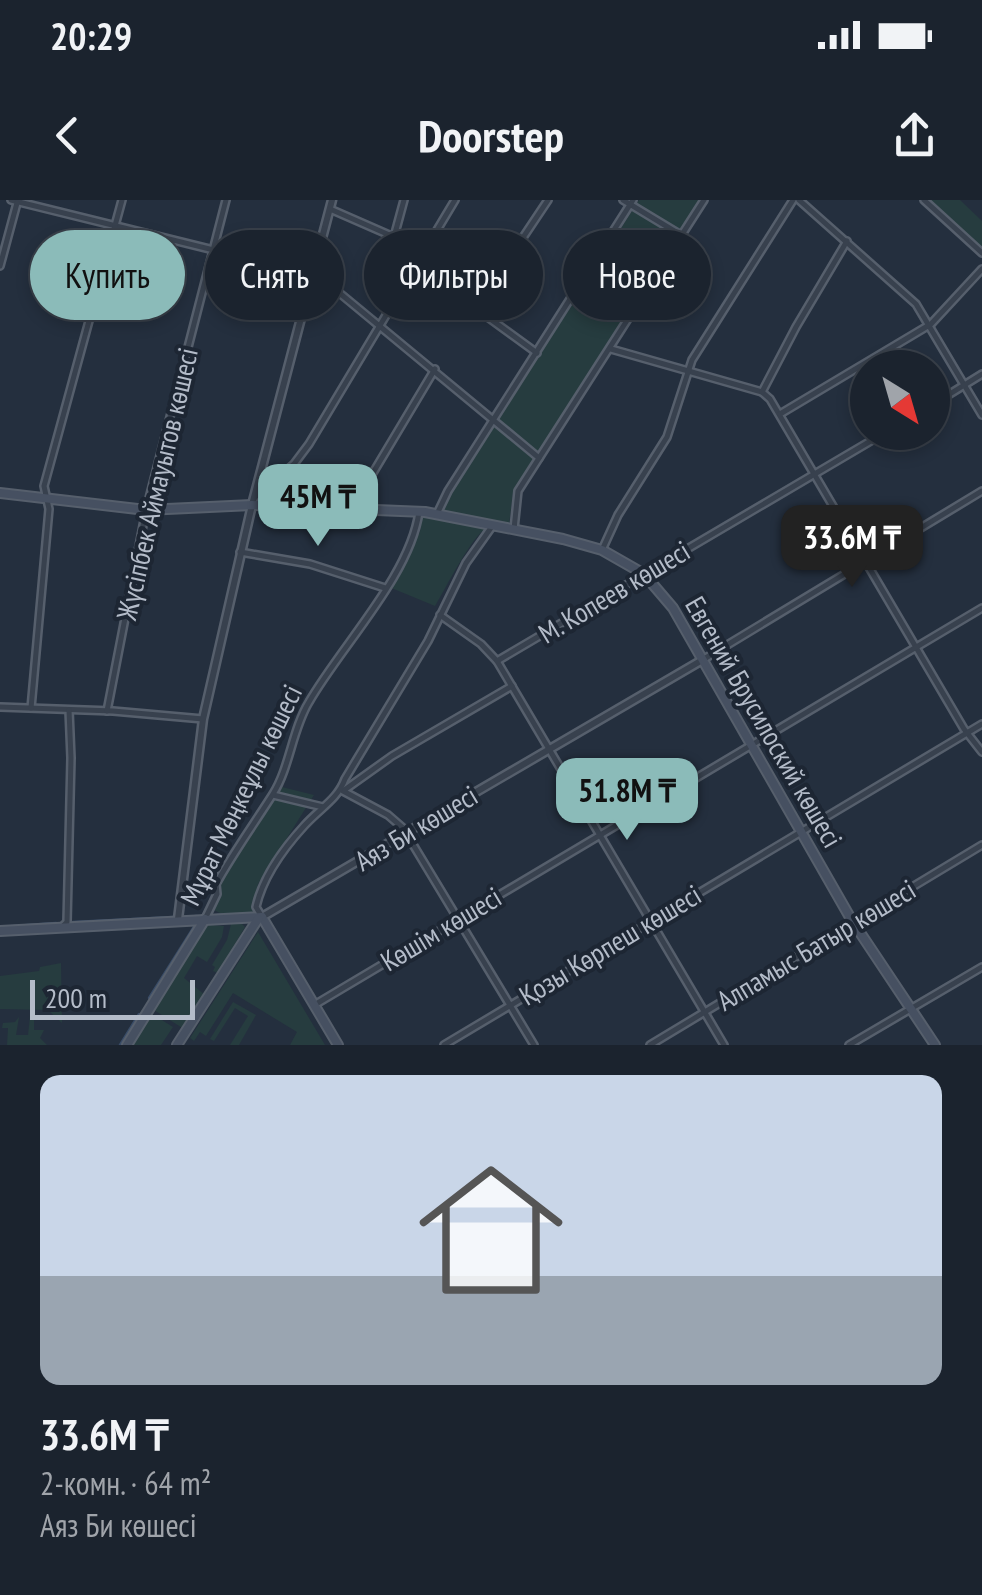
<!DOCTYPE html>
<html lang="ru">
<meta charset="utf-8">
<style>
:root{--surface:#1b232e;--page:#242b36;--text:#f1f3f6;--muted:#a0a4aa;--line:#39404a;--accent:#8bbbb9}
body{margin:0;font-family:"PT Sans Narrow",sans-serif;background:var(--page);color:var(--text);height:100vh;display:flex;flex-direction:column;font-size:38px;white-space:nowrap}
*{box-sizing:border-box;margin:0}
p{font-size:32px;color:var(--muted)}
.icon{flex:none;width:55px;height:55px;fill:none;stroke:currentColor;stroke-width:2;stroke-linecap:round;stroke-linejoin:round}
.map{position:relative;height:845px;overflow:hidden}
.details{display:flex;flex-direction:column;background:var(--surface);flex:1}
.details>*{flex:none}
.banner{position:absolute;left:30px;top:30px;width:922px;height:90px;display:flex;gap:20px}
.needle{width:65px;rotate:143deg}
.fabs{position:absolute;left:850px;top:150px;display:grid;gap:20px}
.fabs a{display:grid;place-items:center;width:100px;height:100px;border-radius:50%;background:var(--surface);box-shadow:0 5px 15px #0003,0 0 0 2px var(--line);font-size:50px}
.scale{position:absolute;left:30px;bottom:25px;width:165px;box-sizing:border-box;padding-left:10px;border:5px solid #b4bcc9;border-top:0;font-size:28px;line-height:35px;white-space:nowrap;color:#b4bcc9;-webkit-text-stroke:8px #1d2633;paint-order:stroke}
.price{position:absolute;translate:-50% -85px;padding:0 22px;border-radius:20px;background:var(--accent);color:#111;font-size:32px;line-height:65px;filter:drop-shadow(0 2px 5px #0008)}
.price::after{content:'';position:absolute;left:50%;top:60px;width:30px;height:22px;margin-left:-15px;background:inherit;clip-path:polygon(0 0,100% 0,50% 100%)}
.price.on{background:#222;color:#fff}
ul{padding:0;list-style:none}
li{display:grid;align-content:center;gap:20px;height:530px;padding:0 40px}
li span{display:grid;place-items:center;height:310px;border-radius:20px;color:#555}
li>.icon{margin-inline-start:auto}
span .icon{width:180px;height:180px;fill:#fffc;stroke-width:1}
li b{font-size:42px}
.tag{padding:0 35px;border-radius:45px;background:var(--surface);box-shadow:0 5px 15px #0003,0 0 0 2px var(--line);font-size:35px;line-height:90px}
.tag.on{background:var(--accent);color:#111}
.status{display:flex;justify-content:space-between;align-items:center;height:70px;padding:0 50px;background:var(--surface);direction:ltr}
.status svg{height:28px;fill:currentColor}
header{display:flex;justify-content:space-between;align-items:center;height:130px;padding:0 40px;background:var(--surface);font-size:45px;font-weight:700}
.map>svg:first-child{display:block}
</style>
<div class="status"><b>20:29</b><svg viewBox="0 0 49 12"><path d="M0 12V9h3v3zM5 12V6h3v6zM10 12V3h3v9zM15 12V0h3v12zM26 1h20v11H26zM47 4h2v5h-2z"/></svg></div>
<header><svg class="icon" aria-label="back" viewBox="0 0 24 24"><path d="M15 5l-7 7 7 7"/></svg>Doorstep<svg class="icon" aria-label="share" viewBox="0 0 24 24"><path d="M12 15V3M7 8l5-5 5 5M5 13v7h14v-7"/></svg></header>
<div class="map">
<svg width="982" height="845" viewBox="0 0 982 845">
<defs>
<pattern id="park-tufts" width="24" height="20" patternUnits="userSpaceOnUse" patternTransform="scale(2.5)"><rect width="24" height="20" fill="#263c3f"/><path d="M3 7l-1-3M5 7V3M7 7l1-3M15 17l-1-3M17 17v-4M19 17l1-3" fill="none" stroke="#435659"/></pattern>
</defs>
<rect width="100%" height="100%" fill="#242f3e"/>
<g fill="#263c3f">
<polygon points="639,0 700,0 662,60 642,48 607,103 627,115 513,293 509,325 444,311 451,293"/>
<polygon points="929,0 960,0 982,21 982,48"/>
<path d="M421 316 487 328C472 335 446 388 435 406L389 387 420 332Z"/>
<polygon points="282,587 314,595 258,684 253,707 256,713 220,713 210,708 217,694 216,684 272,595"/>
<polygon points="231,724 241,723 245,727 218,773 213,771 215,767 212,765 227,740"/>
<polygon points="210,725 224,726 222,737 207,762 197,756 184,778 205,795 184,829 154,810 205,727"/>
<polygon points="258,732 325,845 290,845 297,832 233,793 206,836 200,832 194,841 190,838"/>
<polygon points="61,763 62,823 48,810 0,809 0,776 39,771 40,767"/>
<polygon points="233,802 256,815 239,845 230,845 248,816 235,808 214,841 210,839"/>
<polygon points="152,814 173,827 161,845 132,845"/>
<polygon points="30,816 39,818 34,819 34,830 44,830 40,838 47,845 7,845 8,828 2,828 3,823 15,822 19,817 16,835 28,835"/>
</g>
<polygon fill="url(#park-tufts)" points="628,78 641,86 626,110 612,102"/>
<g fill="none" stroke-linecap="round" stroke-linejoin="round">
<g stroke="#394c67" stroke-width="2.5">
<polyline points="217,715 232,715"/>
<polyline points="184,717 197,716"/>
<polyline points="73,722 174,717"/>
<polyline points="0,727 56,723"/>
<polyline points="249,740 260,721"/>
<polyline points="149,798 197,722"/>
<polyline points="120,845 139,814"/>
</g>
<defs>
<g id="minor">
<polyline points="11,0 319,76 539,258"/>
<polyline points="623,0 681,35"/>
<polyline points="799,0 916,104 982,215"/>
<polyline points="924,0 982,53"/>
<polyline points="330,9 394,37 467,102 537,153"/>
<polyline points="394,37 404,0"/>
<polyline points="0,66 17,3"/>
<polyline points="476,108 548,0"/>
<polyline points="611,149 762,192 770,199 964,529 982,552"/>
<polyline points="762,192 796,127 847,41"/>
<polyline points="932,205 982,174"/>
<polyline points="780,214 931,124 982,69"/>
<polyline points="254,298 294,264 309,244 455,0"/>
<polyline points="352,308 435,169"/>
<polyline points="437,314 448,291 633,0"/>
<polyline points="514,329 518,291 704,0"/>
<polyline points="602,350 618,315 667,237 692,160 793,0"/>
<polyline points="240,352 310,364 385,388"/>
<polyline points="440,415 481,444 497,461 724,845"/>
<polyline points="704,459 982,291"/>
<polyline points="497,461 886,232"/>
<polyline points="512,486 392,556 343,591 388,615 403,628 534,845"/>
<polyline points="0,507 113,511 203,519"/>
<polyline points="31,508 49,309 44,286 122,0"/>
<polyline points="107,511 146,310 226,0"/>
<polyline points="273,595 323,607"/>
<path d="M262 717 256 707C263 676 283 649 304 626 319 609 338 599 345 579L428 441 466 363 493 325"/>
<path d="M205 719 217 694 216 684C233 653 254 624 273 594 290 567 292 530 309 502 341 446 410 376 419 312"/>
<polyline points="63,726 67,722 71,558 69,510"/>
<polyline points="316,804 982,408"/>
<polyline points="444,845 982,524"/>
<polyline points="650,845 982,645"/>
<polyline points="849,845 982,767"/>
</g>
<g id="tertiary">
<polyline points="262,717 704,459"/>
<polyline points="178,719 203,519 252,305 332,0"/>
</g>
<g id="secondary">
<polyline points="0,293 146,310 252,305 425,312 563,339 602,350 644,374 673,408 851,719 935,845"/>
<polyline points="262,717 338,845"/>
<polyline points="0,731 262,717"/>
<polyline points="127,845 205,719"/>
<polyline points="177,845 258,719"/>
</g>
</defs>
<use href="#minor" stroke="#565f6c" stroke-width="10"/>
<use href="#tertiary" stroke="#565f6c" stroke-width="11"/>
<use href="#secondary" stroke="#565f6c" stroke-width="12"/>
<use href="#minor" stroke="#38414e" stroke-width="5"/>
<use href="#tertiary" stroke="#38414e" stroke-width="6"/>
<use href="#secondary" stroke="#465061" stroke-width="8"/>
</g>
<g text-anchor="middle" stroke-width="8" stroke-linejoin="round" paint-order="stroke">
<g font-size="28" fill="#b4bcc9" stroke="#1d2633">
<text transform="translate(157 284) rotate(-77)" y="10">Жүсіпбек Аймауытов көшесі</text>
<text transform="translate(614 392) rotate(-31)" y="10">М. Копеев көшесі</text>
<text transform="translate(764 522) rotate(60)" y="10">Евгений Брусилоский көшесі</text>
<text transform="translate(241 595) rotate(-64)" y="10">Мұрат Мөңкеұлы көшесі</text>
<text transform="translate(416 628) rotate(-31)" y="10">Аяз Би көшесі</text>
<text transform="translate(441 729) rotate(-31)" y="10">Көшім көшесі</text>
<text transform="translate(610 745) rotate(-31)" y="10">Қозы Көрпеш көшесі</text>
<text transform="translate(816 745) rotate(-31)" y="10">Алпамыс Батыр көшесі</text>
</g>
</g>
</svg>
<div class="fabs">
<a><svg class="needle" viewBox="-14 -14 28 28"><path d="M0-13l5 13h-10z" fill="#e53935"/><path d="M0 13l5-13h-10z" fill="#a0a4aa"/></svg></a>
</div>
<div class="scale">200 m</div>
<b class="price" style="left:318px;top:349px">45M ₸</b>
<b class="price on" style="left:852px;top:390px">33.6M ₸</b>
<b class="price" style="left:627px;top:643px">51.8M ₸</b>
<div class="banner">
<a class="tag on">Купить</a>
<a class="tag">Снять</a>
<a class="tag">Фильтры</a>
<a class="tag">Новое</a>
</div>
</div>
<section class="details">
<ul>
<li><span style="background:linear-gradient(#c9d6e8 65%,#9aa5b1 0)"><svg class="icon" aria-label="home" viewBox="0 0 24 24"><path d="M3 11l9-7 9 7M6 9v11h12V9"/></svg></span><div><b>33.6M ₸</b><p>2-комн. · 64 m²</p><p>Аяз Би көшесі</p></div></li>
</ul>
</section>
